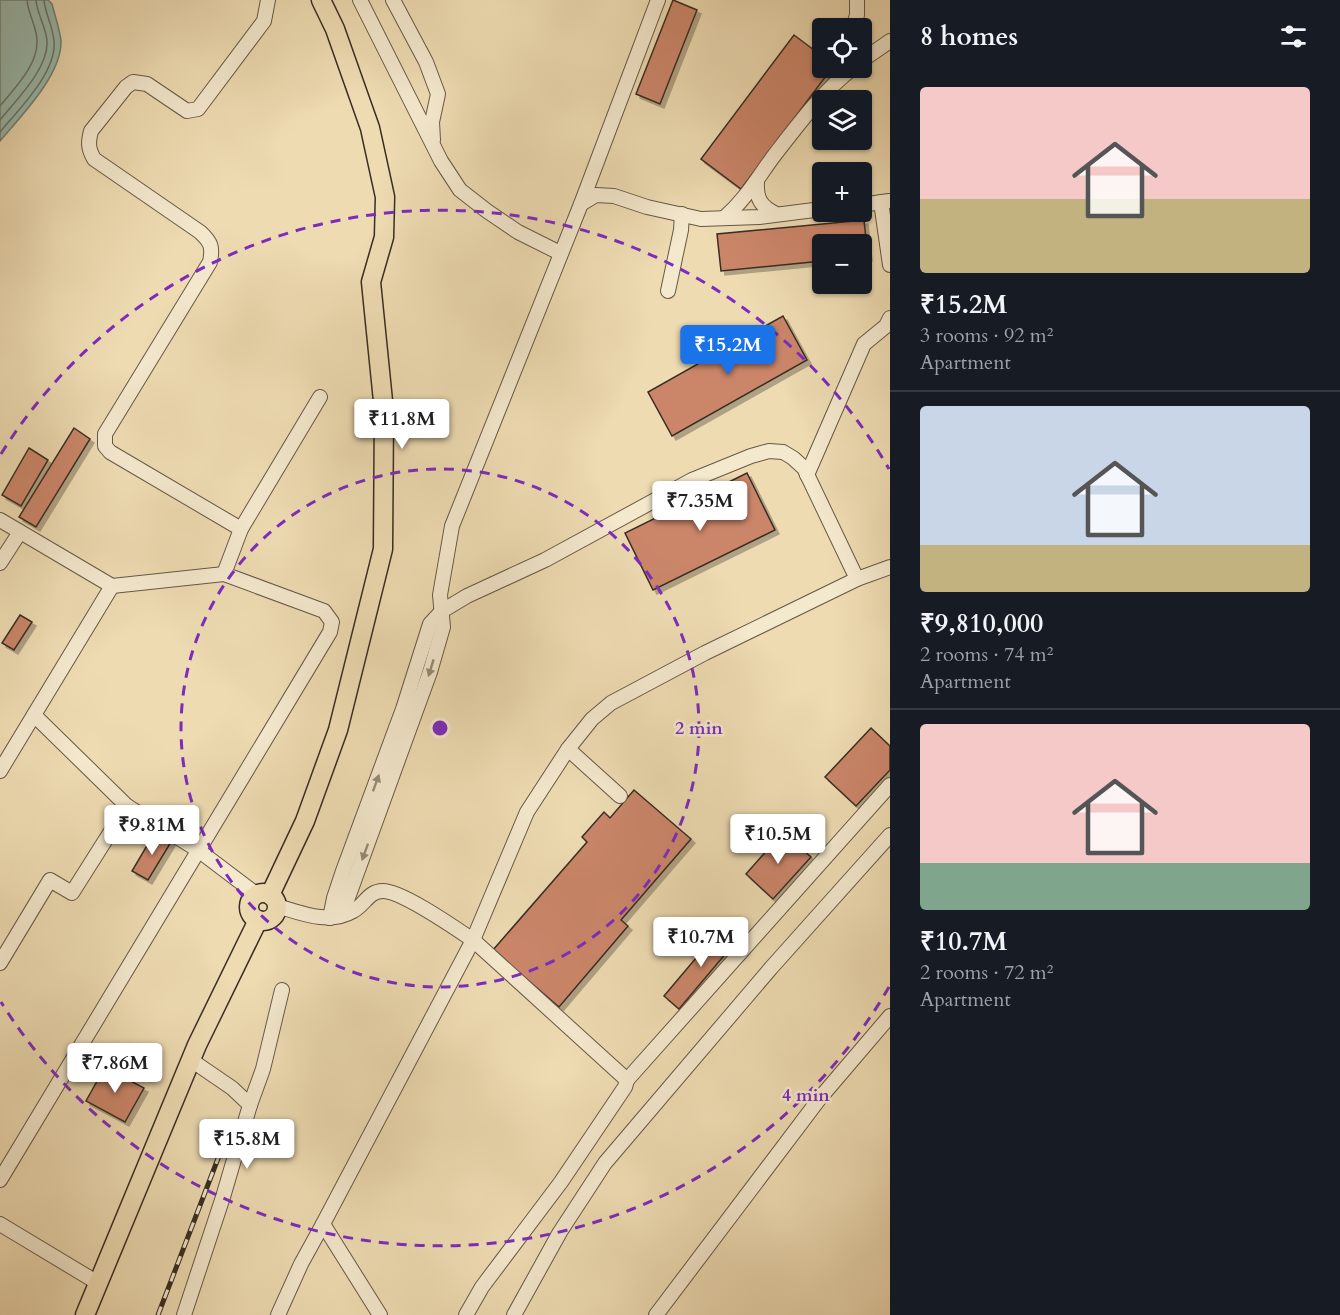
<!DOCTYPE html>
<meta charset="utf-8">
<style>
:root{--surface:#171b24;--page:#20242c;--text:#f1f3f6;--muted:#9ea1a6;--line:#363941;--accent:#1a73e8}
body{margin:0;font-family:Cardo,serif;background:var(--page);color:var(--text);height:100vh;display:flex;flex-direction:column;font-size:22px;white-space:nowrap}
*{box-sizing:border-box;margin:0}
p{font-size:20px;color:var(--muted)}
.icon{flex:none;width:33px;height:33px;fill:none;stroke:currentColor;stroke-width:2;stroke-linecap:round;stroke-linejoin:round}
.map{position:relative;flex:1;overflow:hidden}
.drawer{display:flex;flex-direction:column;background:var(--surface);width:450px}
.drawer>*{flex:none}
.buttons{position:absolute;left:812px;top:18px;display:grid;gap:12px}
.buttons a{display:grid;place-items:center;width:60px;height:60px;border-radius:6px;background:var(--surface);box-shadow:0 2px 4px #0004;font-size:30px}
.price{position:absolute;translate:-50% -51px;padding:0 14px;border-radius:6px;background:#fff;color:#222;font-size:20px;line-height:39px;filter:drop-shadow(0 2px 3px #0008)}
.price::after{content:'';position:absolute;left:50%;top:36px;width:18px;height:14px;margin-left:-9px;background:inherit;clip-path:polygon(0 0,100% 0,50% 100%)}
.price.active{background:var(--accent);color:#fff}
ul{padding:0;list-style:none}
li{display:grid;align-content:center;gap:12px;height:318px;padding:0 30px}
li+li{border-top:2px solid var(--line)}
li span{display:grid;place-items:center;height:186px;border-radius:6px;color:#555}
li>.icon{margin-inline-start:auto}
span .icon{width:108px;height:108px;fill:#fffc;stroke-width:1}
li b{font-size:26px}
h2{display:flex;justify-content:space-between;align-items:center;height:72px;padding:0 30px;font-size:26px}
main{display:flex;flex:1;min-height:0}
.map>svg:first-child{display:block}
</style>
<main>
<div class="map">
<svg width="890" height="1315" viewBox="0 0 890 1315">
<defs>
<filter id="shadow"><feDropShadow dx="4" dy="4" stdDeviation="0" flood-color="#0004"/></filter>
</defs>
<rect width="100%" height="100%" fill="#eedbb2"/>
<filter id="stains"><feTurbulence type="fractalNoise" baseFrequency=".00333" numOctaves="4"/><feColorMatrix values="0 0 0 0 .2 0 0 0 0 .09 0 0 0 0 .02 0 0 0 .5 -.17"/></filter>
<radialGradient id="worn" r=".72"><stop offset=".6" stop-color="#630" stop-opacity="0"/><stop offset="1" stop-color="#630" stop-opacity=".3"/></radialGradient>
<path fill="#99bbaf" stroke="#728277" stroke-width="1.5" d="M0 0H48L52 4C55 16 60 30 61 41 62 75 20 117 0 141Z"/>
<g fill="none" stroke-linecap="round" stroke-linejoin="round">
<g stroke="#687469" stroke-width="1.5">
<path d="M0 106C14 89 38 65 37 41 37 27 28 14 27 0"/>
<path d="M0 120C16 100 49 68 47 41 46 27 37 14 36 0"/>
<path d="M0 132C19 109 57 72 54 41 53 27 45 13 44 0"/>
</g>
</g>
<g fill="#cb866b" stroke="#372d23" stroke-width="1.5" filter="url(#shadow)">
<polygon points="673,0 697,10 660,104 636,94"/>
<polygon points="794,35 822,56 822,68 832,68 741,189 701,159"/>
<polygon points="864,220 868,257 861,257 861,244 822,244 822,261 721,271 717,234"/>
<polygon points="783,316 807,360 672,436 648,392"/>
<polygon points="74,428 90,439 36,527 19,517"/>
<polygon points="29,448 48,460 21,506 2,495"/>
<polygon points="747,473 775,530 653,590 625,533"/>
<polygon points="20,615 32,622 14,650 2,643"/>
<polygon points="871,728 890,746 890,770 856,806 825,777"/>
<polygon points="634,790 691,839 621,920 628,926 559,1007 493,950 587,842 582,837 604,812 610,818"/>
<polygon points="155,832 171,842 148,880 132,871"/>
<polygon points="783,832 811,857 773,899 746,874"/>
<polygon points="723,926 738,939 679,1009 664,996"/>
<polygon points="105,1067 144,1088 125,1122 86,1101"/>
</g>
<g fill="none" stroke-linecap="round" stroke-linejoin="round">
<defs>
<g id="minor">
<polyline points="360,0 441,161 460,190 487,211 518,232 560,253"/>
<polyline points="393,0 426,62 438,94 432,122 433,140"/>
<polyline points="853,28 857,15 857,0"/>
<polyline points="861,61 890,41"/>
<path d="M757 181C756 198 760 206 776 214"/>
<polyline points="881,202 890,265"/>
<polyline points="581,204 596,195 614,196 647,207 701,219 759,217 822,209"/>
<polyline points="861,205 889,201"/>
<path d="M724 218C745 200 757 179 773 157 797 126 822 92 853 68"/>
<polyline points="668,291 681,230 682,214"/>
<polyline points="807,475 864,344 886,326 890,318"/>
<polyline points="0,520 112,586 0,771"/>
<path d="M241 529 110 452 105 446V434L210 262C213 247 211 242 200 232L94 159C88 148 88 143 91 131L126 87 133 82 147 84 187 111 198 109 264 21 268 0"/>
<polyline points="0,563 20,532"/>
<polyline points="224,574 241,529 320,397"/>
<polyline points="857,579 890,567"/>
<polyline points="34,715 127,806"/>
<polyline points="568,749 620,796"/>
<path d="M277 906C301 913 329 925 353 911 365 905 368 891 383 891 402 891 455 928 473 940L627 1080 625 1087 561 1182 482 1287 466 1315"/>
<polyline points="330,918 334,898 343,871 403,709 430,624 442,611 467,596 545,560 692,480 751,456 769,451 783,452 793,458 804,468 857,579 705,653 611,703 592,719 568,749 527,812 473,940 323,1224 380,1315"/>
<polyline points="330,918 346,903 430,672 443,627 440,595 452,526 581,204 658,0"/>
<polyline points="0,963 50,880 72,893 127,806 198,850 256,894"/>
<polyline points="627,1080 890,785"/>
<polyline points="250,1105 263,1069 282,990"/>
<polyline points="0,1180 330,632 332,622 324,611 224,574 112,586"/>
<polyline points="0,1224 98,1283"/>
<polyline points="184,1315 223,1197 250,1105 232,1088 191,1060"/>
<polyline points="278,1315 301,1264 323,1224"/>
<polyline points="514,1315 560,1232 605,1163 771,968 890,835"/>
<polyline points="656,1315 820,1098 890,1016"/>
</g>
<g id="major">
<circle cx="263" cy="907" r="14"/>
<polyline points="270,895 305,821 338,730 383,549 384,411 371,282 384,237 385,197 370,128 335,29 321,0"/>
<polyline points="85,1315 197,1045 258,920"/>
</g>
</defs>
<use href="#minor" stroke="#655847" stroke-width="16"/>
<use href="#major" stroke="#372d23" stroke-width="21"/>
<use href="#minor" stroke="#f4e8cd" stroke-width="14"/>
<use href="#major" stroke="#eedbb2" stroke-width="18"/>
<defs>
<polyline id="rail" points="158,1315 232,1122"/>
</defs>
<use href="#rail" stroke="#372d23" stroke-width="5"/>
<use href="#rail" stroke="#f4e8cd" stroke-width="3" stroke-dasharray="9" stroke-linecap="butt"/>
</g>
<defs><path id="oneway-solid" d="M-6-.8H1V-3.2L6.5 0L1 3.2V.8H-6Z" transform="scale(1.5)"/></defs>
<g fill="#968a78">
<use href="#oneway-solid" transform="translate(431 668) rotate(107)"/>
<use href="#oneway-solid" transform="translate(376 783) rotate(-70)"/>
<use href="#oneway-solid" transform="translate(365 852) rotate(110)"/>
</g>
<g fill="none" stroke="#7b2cbf" stroke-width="3" stroke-dasharray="10 8">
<circle cx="440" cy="728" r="259"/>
<path d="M889 987A518 518 0 0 1 1 1002M1 454A518 518 0 0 1 889 469"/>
</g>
<circle cx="440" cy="728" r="9" fill="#7b2cbf" stroke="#f4e8cd" stroke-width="3"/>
<g font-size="18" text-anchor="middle" font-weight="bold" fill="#7b2cbf" stroke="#f4e8cd" stroke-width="5" stroke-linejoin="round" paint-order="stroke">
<text x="699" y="734">2 min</text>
<text x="806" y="1101">4 min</text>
</g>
<rect width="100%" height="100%" filter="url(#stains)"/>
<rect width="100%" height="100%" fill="url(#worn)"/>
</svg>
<div class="buttons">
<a><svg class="icon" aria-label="locate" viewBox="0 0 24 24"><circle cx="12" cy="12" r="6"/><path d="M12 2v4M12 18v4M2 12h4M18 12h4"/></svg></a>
<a><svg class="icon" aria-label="layers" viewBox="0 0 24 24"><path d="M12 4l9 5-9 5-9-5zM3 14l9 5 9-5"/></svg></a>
<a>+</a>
<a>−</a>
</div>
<b class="price active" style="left:728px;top:376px">₹15.2M</b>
<b class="price" style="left:402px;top:450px">₹11.8M</b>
<b class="price" style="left:700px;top:532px">₹7.35M</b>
<b class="price" style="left:152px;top:856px">₹9.81M</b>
<b class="price" style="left:778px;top:865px">₹10.5M</b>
<b class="price" style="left:701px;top:968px">₹10.7M</b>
<b class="price" style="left:115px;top:1094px">₹7.86M</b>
<b class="price" style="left:247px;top:1170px">₹15.8M</b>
</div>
<section class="drawer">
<h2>8 homes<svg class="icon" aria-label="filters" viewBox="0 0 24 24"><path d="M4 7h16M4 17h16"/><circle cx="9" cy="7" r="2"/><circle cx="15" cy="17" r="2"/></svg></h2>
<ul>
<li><span style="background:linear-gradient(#f6c9c9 60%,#c2b280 0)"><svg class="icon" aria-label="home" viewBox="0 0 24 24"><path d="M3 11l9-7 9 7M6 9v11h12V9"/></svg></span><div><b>₹15.2M</b><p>3 rooms · 92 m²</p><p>Apartment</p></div></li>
<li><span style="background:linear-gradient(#c9d6e8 75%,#c2b280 0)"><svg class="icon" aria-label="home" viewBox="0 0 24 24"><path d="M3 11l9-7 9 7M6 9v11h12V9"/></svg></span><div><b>₹9,810,000</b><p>2 rooms · 74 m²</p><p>Apartment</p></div></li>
<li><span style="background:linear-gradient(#f6c9c9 75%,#7fa58c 0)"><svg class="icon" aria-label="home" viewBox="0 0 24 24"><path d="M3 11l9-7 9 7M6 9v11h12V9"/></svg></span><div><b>₹10.7M</b><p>2 rooms · 72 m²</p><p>Apartment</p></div></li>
</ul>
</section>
</main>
